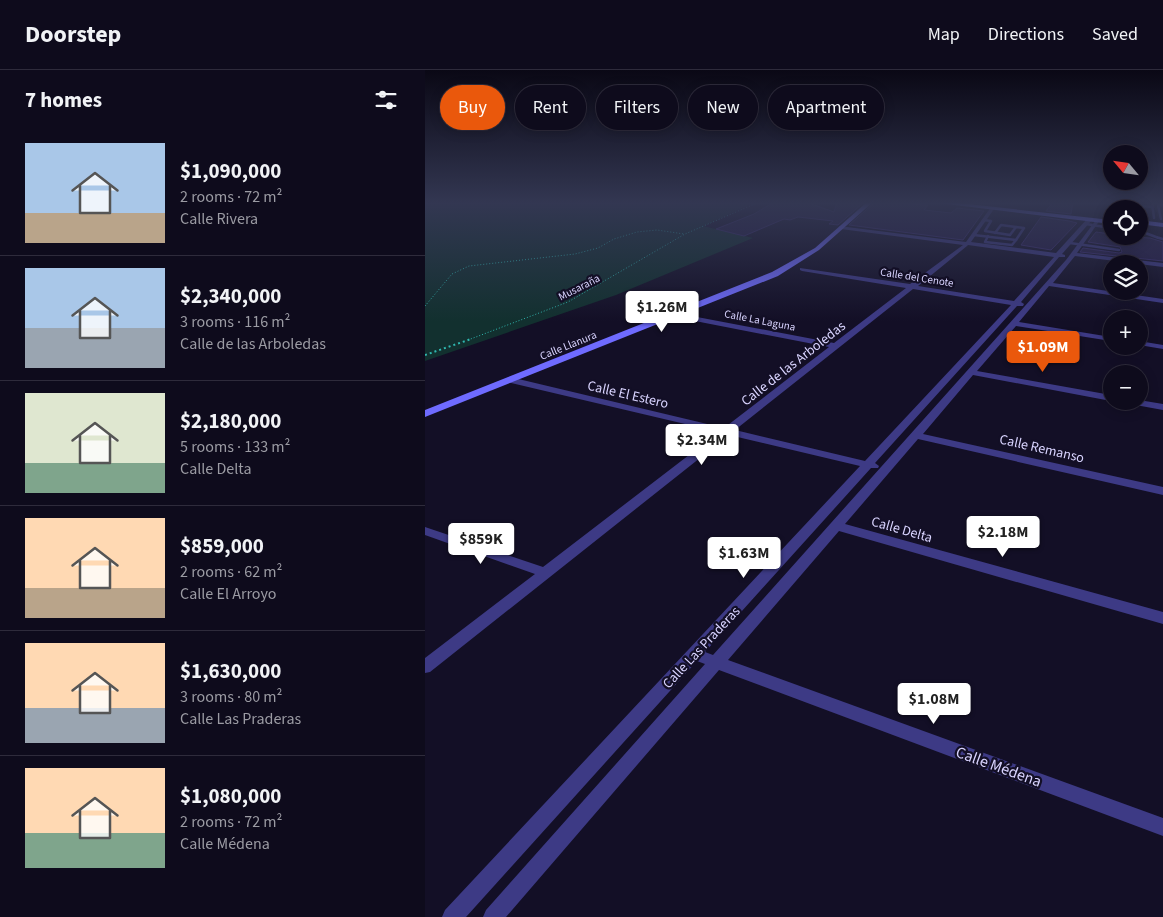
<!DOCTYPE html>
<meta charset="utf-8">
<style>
:root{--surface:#0e0b1c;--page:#171425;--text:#f1f3f6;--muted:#9b9ba3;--line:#2e2b3b;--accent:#ea580c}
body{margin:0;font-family:"Source Sans 3",sans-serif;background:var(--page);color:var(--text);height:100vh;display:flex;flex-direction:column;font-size:19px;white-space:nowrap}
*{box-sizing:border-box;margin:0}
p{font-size:16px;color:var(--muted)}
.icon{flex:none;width:28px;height:28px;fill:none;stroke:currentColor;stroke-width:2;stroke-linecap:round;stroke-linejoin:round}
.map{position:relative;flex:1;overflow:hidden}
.drawer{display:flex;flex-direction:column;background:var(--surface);width:425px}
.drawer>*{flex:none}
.hud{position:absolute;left:15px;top:15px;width:475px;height:45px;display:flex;gap:10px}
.needle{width:32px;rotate:299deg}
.buttons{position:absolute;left:678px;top:75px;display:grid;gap:10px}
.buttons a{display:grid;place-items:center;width:45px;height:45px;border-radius:50%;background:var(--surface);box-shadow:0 2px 12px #0003,0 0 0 1px var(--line);font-size:25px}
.price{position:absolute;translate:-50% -42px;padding:0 11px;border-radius:5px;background:#fff;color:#222;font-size:16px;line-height:32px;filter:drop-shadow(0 1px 2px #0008)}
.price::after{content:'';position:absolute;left:50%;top:30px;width:15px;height:11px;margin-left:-8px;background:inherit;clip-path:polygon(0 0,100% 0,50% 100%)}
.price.active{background:var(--accent);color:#fff}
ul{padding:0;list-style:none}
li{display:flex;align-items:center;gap:15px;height:125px;padding:0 25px}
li+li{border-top:1px solid var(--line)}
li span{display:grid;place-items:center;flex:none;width:140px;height:100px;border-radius:0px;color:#555}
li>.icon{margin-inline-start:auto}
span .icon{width:60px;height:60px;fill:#fffc;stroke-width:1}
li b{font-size:21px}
h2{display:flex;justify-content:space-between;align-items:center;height:60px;padding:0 25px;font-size:21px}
.pill{padding:0 18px;border-radius:22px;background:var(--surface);box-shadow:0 2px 12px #0003,0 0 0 1px var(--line);font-size:18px;line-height:45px}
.pill.active{background:var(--accent);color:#fff}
header{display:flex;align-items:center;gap:30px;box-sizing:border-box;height:70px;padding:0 25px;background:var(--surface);border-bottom:1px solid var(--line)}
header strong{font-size:24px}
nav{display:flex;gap:28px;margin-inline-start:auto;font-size:18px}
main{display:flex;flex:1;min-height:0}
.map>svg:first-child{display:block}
</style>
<header>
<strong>Doorstep</strong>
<nav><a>Map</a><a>Directions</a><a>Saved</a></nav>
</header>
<main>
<section class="drawer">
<h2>7 homes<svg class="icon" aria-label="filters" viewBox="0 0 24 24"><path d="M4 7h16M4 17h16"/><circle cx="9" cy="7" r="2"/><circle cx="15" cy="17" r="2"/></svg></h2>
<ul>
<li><span style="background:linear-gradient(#a9c7e8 70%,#b9a48a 0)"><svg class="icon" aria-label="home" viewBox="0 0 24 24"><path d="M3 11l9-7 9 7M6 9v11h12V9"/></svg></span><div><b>$1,090,000</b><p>2 rooms · 72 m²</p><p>Calle Rivera</p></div></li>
<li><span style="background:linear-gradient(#a9c7e8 60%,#9aa5b1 0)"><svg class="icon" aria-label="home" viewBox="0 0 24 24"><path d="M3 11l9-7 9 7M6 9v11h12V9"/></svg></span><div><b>$2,340,000</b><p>3 rooms · 116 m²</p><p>Calle de las Arboledas</p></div></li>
<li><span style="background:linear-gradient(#dfe7d0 70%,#7fa58c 0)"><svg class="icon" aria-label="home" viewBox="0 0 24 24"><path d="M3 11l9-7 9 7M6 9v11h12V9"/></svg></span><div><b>$2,180,000</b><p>5 rooms · 133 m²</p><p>Calle Delta</p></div></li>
<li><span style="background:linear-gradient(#ffd9b3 70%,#b9a48a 0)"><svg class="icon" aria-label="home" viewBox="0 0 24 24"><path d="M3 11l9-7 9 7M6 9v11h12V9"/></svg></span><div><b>$859,000</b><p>2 rooms · 62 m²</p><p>Calle El Arroyo</p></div></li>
<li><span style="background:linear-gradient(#ffd9b3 65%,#9aa5b1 0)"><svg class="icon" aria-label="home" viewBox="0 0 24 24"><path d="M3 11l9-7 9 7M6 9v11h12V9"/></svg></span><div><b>$1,630,000</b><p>3 rooms · 80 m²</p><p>Calle Las Praderas</p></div></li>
<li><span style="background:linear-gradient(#ffd9b3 65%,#7fa58c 0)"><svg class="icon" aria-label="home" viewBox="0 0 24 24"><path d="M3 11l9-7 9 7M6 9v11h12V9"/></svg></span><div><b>$1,080,000</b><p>2 rooms · 72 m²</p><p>Calle Médena</p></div></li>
</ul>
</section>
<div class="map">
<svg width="738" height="847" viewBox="0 0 738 847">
<rect width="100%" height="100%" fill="#130f26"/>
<polygon fill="#12302f" points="0,132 330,132 278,156 328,168 191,225 0,291"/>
<g fill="#241b47" stroke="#3b2d73">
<polygon points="349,132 381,132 409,142 412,132 439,132 413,155 404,154 408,151 373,147 365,150 359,149 319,166 291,159 329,144"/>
<polygon points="450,132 503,135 499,140 526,143 532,138 559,141 538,170 424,155"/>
<polygon points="628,132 648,132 646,144 621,141"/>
<polygon points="616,147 644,151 652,153 626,180 596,175"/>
<polygon points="671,162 686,164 686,166 725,168 738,172 738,191 655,182 658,178 694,183 697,182 695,177 663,172"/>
</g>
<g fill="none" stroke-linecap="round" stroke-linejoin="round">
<g stroke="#2fb8b0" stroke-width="1" stroke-dasharray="1 2" stroke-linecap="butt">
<polyline points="678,132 693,134"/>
<polyline points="0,236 27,204 44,196 150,184 173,178 189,169 212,162 232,160 259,164"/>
<polyline points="43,270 143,232 260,164 334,132"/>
</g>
<polyline stroke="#2fb8b0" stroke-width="2" stroke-dasharray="2 3" stroke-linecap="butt" points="0,285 46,269"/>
<g stroke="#3d3a85" stroke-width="2.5">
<polyline points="701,132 702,135 728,137"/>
<polyline points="727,132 729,148"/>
<polyline points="736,149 733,135 738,135"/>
<polyline points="661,154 686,158"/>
<path d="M714 161C723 163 728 167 738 169"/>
<polyline points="570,163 576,155 591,157"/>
<polyline points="549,165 591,170 599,158 591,157 585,165 560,161 566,151 559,150"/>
<polyline points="563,166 560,172 587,175 591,170"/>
<polyline points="645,173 694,180"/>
</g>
<g fill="#3d3a85" fill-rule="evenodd">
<path d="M566 137 569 139 546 172 631 183 662 149 667 150 637 184 640 185V187H634L596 232 599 234 598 236H592L450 393 454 396 453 398H446L280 582 288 585 641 190 671 150H675L652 183 738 193V197L650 186 628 213 738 229V233L624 216 594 252 686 267V271L591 256 552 301 686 325V331L548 305 498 364 738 417V425L493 369 420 454 738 542V554L414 461 303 590 738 748V766L294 600 81 847H58L61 840 280 594 272 591 41 847H17L20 840 435 396 304 365 5 602 0 603V588L110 504 0 465V457L118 497 294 362 82 312V308L85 307 299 358 404 277 270 251 251 245V241L272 247 409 273 481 218 377 201 375 200V198L485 214 538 175 416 159 414 156 541 172ZM542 176 543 175 629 187 589 231 493 216ZM488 219 586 235 440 391 310 360Z"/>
<polygon points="714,271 738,275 738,279 714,275"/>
<polygon points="714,330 738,334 738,340 705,334 701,331 714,331"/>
</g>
<g fill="#6f6bff" fill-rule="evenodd">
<polygon points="442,132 448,132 394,180 353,206 0,347 0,340 347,202 390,178"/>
<polygon points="506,132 525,132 686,150 686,154"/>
<polygon points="714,150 738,153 738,157 714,154"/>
</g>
</g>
<linearGradient id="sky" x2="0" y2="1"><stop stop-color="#0a0815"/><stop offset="0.53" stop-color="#333752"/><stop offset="1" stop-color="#333752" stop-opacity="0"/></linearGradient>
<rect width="738" height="251" fill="url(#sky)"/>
<g text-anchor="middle" stroke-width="4.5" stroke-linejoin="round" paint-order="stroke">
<g font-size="11" fill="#d9d4ff" stroke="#130f26">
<text transform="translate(492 207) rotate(9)" y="4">Calle del Cenote</text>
<text transform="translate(154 217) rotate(-27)" y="4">Musaraña</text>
<text transform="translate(335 250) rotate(11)" y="4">Calle La Laguna</text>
<text transform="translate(143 275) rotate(-22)" y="4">Calle Llanura</text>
</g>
<g font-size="14" fill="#d9d4ff" stroke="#130f26">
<text transform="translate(368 293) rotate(-38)" y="5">Calle de las Arboledas</text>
<text transform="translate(203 324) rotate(13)" y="5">Calle El Estero</text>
<text transform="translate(617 378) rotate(13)" y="5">Calle Remanso</text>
<text transform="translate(477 459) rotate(16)" y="5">Calle Delta</text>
<text transform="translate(276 577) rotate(-47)" y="5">Calle Las Praderas</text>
</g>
<g font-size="16" fill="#d9d4ff" stroke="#130f26">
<text transform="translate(574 696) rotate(20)" y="6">Calle Médena</text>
</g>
</g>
</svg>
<div class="buttons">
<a><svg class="needle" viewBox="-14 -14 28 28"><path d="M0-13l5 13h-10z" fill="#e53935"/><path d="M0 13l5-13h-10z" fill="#9b9ba3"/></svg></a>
<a><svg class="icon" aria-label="locate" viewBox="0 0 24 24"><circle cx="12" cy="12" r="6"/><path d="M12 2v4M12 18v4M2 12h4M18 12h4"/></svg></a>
<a><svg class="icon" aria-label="layers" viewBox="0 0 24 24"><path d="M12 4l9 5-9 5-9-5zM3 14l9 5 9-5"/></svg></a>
<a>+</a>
<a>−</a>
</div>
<b class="price" style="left:237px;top:263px">$1.26M</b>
<b class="price active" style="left:618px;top:303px">$1.09M</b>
<b class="price" style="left:277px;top:396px">$2.34M</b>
<b class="price" style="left:578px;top:488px">$2.18M</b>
<b class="price" style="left:56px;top:495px">$859K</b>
<b class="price" style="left:319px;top:509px">$1.63M</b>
<b class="price" style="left:509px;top:655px">$1.08M</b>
<div class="hud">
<a class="pill active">Buy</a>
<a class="pill">Rent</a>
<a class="pill">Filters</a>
<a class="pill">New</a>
<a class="pill">Apartment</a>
</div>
</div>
</main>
